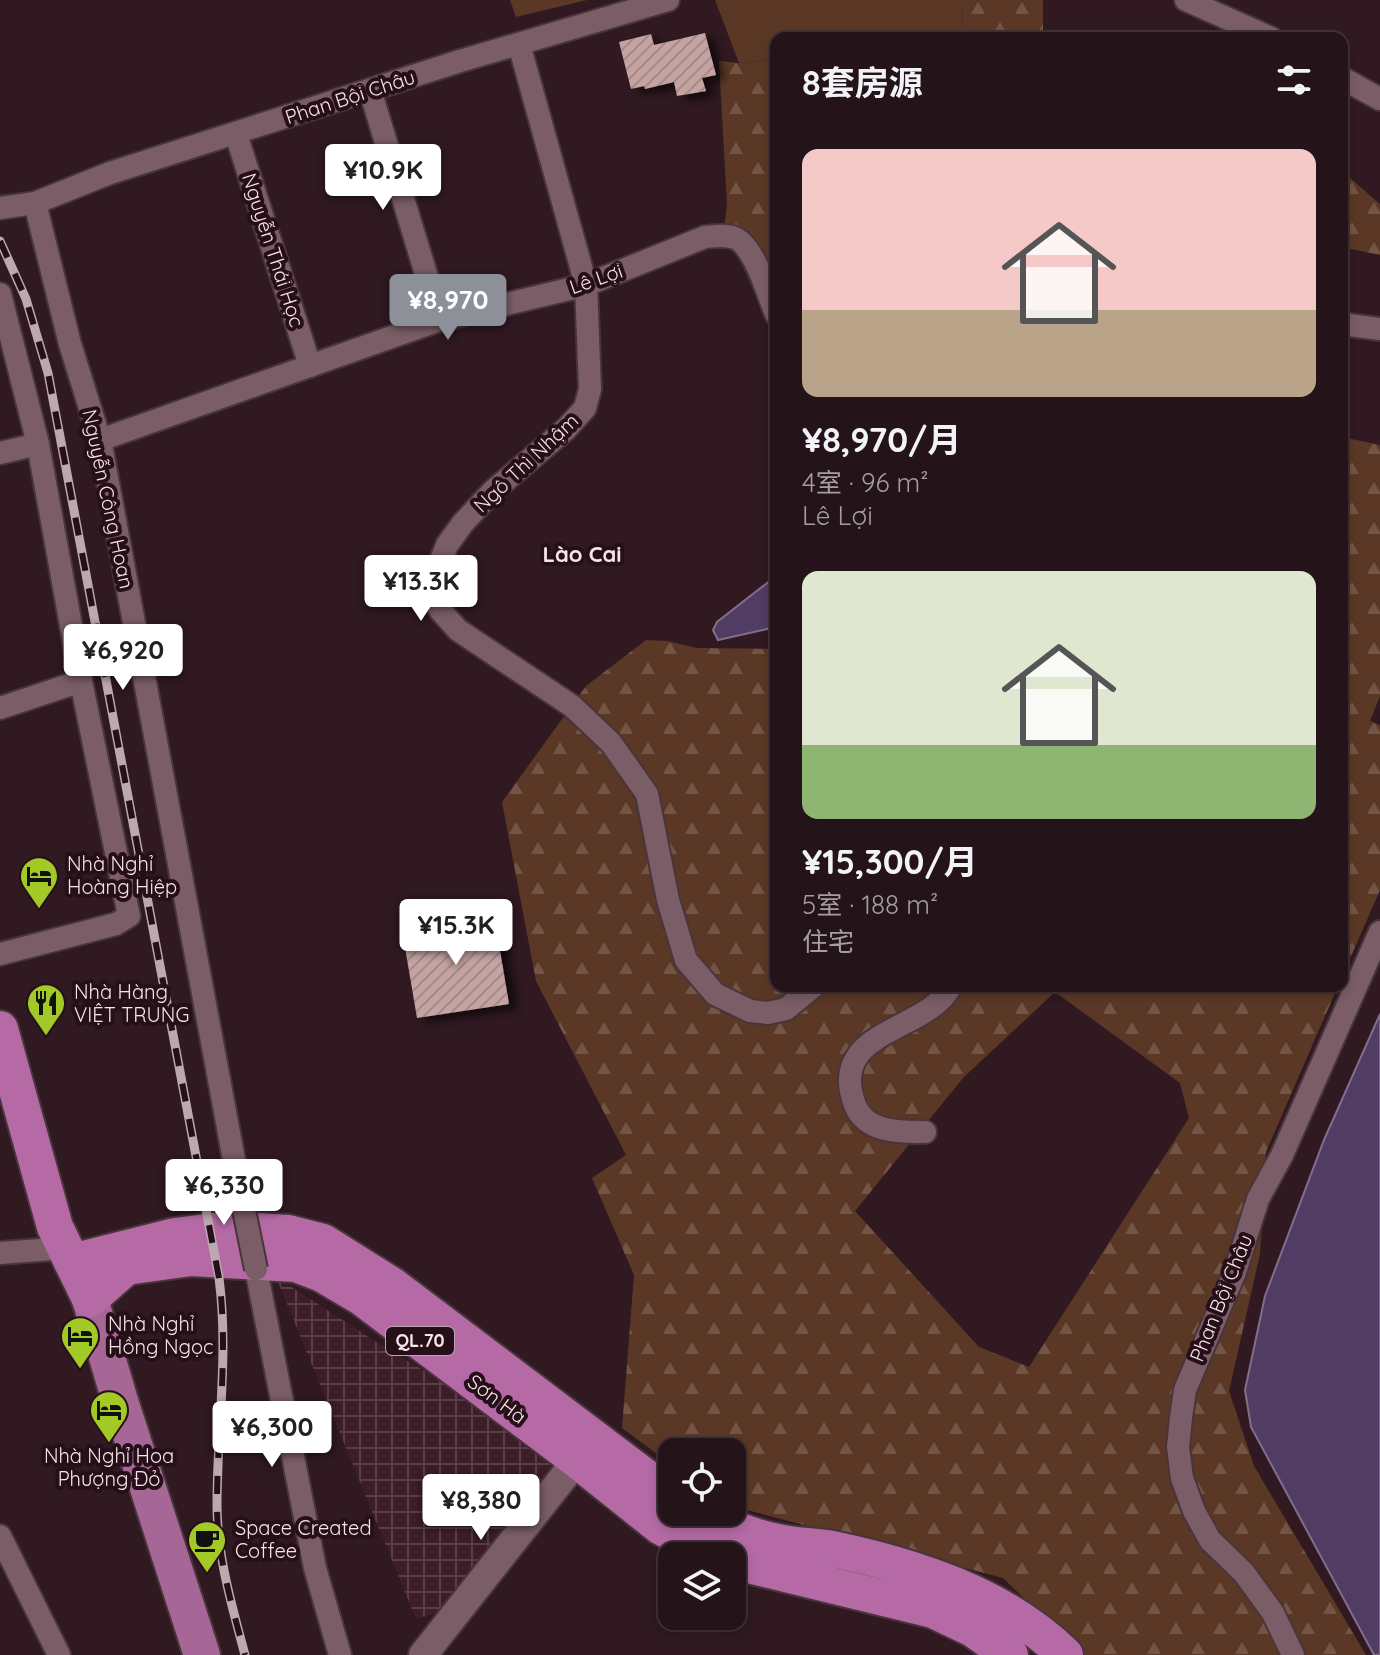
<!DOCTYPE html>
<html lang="zh">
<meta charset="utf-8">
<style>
:root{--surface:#241319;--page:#2c1c22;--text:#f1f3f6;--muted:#a39ea2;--line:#413238;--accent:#8c9099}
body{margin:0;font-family:Quicksand,"Noto Sans SC",sans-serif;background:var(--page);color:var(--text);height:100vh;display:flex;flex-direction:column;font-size:30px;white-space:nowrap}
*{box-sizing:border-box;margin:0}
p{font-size:26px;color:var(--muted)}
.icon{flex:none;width:44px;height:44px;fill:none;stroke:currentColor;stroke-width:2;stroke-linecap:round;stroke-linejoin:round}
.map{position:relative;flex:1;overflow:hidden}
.sheet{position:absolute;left:770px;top:32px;width:578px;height:960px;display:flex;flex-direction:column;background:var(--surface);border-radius:16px;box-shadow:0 4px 12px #0003,0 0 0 2px var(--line)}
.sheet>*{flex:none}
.controls{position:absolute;left:658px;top:1438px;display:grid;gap:16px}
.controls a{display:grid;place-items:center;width:88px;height:88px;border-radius:16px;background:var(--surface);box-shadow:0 4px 12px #0003,0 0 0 2px var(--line);font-size:40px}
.price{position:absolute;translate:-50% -68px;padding:0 18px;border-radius:8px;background:#fff;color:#222;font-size:26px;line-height:52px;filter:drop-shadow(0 2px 4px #0008)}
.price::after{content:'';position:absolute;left:50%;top:48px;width:24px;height:18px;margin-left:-12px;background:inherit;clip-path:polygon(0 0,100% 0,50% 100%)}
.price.on{background:var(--accent);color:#fff}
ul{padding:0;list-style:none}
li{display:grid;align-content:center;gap:16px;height:424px;padding:0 32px}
li span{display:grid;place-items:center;height:248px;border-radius:16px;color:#555}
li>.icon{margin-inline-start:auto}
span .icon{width:144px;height:144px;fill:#fffc;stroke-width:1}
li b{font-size:34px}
h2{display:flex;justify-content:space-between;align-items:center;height:96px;padding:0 32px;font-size:34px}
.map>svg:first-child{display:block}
</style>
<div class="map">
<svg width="1380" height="1655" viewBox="0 0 1380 1655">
<defs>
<pattern id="industrial-grid" width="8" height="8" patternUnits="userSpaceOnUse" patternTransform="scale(2)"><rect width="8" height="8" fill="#3c1d28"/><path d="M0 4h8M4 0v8" fill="none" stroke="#593e47"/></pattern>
<pattern id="forest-firs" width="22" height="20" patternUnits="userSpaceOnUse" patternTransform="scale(2)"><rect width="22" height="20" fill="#5b3825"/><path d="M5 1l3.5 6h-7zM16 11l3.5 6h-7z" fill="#735545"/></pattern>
<pattern id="building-hatch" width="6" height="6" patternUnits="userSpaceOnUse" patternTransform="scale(2)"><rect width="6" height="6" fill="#c5a3a1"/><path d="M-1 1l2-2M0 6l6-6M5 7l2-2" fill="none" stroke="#a68b8a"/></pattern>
<filter id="shadow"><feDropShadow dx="9" dy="5" stdDeviation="4" flood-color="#0009"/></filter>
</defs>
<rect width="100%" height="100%" fill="#301921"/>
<polygon fill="url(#industrial-grid)" points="276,1277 392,1352 559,1449 512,1546 454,1608 416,1619"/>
<g fill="url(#forest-firs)" fill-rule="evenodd">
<polygon points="963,0 1043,0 1043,38 962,38"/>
<polygon points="776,59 776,296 750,235 724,228 727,205 719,61 739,63"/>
<polygon points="1342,171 1380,204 1380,255 1342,247"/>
<polygon points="1342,437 1380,445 1380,696 1370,721 1380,725 1380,890 1342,977"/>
<path d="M646 640 667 641 697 648 776 649V986H1338L1266 1152 1260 1254 1229 1391 1254 1466 1366 1655H1083L1003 1578 732 1506V1452H672V1465L622 1428 634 1275 592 1178 626 1155 536 981 502 802 586 686ZM1055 992 1180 1083 1189 1118 1029 1367 979 1347 855 1211 963 1078Z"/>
</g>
<g fill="#5b3825">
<polygon points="510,0 587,0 516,17"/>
<polygon points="715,0 963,0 962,38 776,38 776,59 739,63"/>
</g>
<g fill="#513c64" stroke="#826e8c" stroke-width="2">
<polygon points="776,576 776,627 718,640 713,630 717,622"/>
<polygon points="1380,1014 1380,1655 1374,1655 1251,1427 1245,1390 1265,1296 1324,1140"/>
</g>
<g fill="url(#building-hatch)" filter="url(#shadow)">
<polygon points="705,33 716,75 702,78 706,91 677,96 674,82 645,89 644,86 631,89 619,42 651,34 654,45"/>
<polygon points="494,915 509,1004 417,1018 402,930"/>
</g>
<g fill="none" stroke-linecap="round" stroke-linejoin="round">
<defs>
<g id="minor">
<polyline points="1186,0 1271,38"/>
<polyline points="519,44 586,285 590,389 585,408 566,429 493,491 463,523 447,545 438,568 433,587 440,610 458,630 572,706 611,743 647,794 668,900 686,960 715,994 750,1011 768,1013 786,1009 814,986"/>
<polyline points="1342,78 1380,99"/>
<polyline points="370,90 440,320"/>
<polyline points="236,134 310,366"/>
<polyline points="35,203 70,344 100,440 237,1176"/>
<polyline points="0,208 35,203 110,173 460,61 668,0"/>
<polyline points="0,294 38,444 81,681 129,916 116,924 0,954"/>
<polyline points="1342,324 1380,329"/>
<path d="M100 440 440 320 586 285 705 237C716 236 728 234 737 239 755 249 768 295 776 314"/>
<polyline points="0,453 38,444"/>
<polyline points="0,708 81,681"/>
<path d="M925 1132C900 1132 866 1133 855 1105 826 1029 927 1033 951 986"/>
<polyline points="0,1253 66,1248"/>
<polyline points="256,1269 315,1568 340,1655"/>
<polyline points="0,1536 59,1655"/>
<polyline points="1293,1655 1273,1613 1244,1573 1210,1540 1194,1511 1182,1478 1178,1447 1181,1418 1185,1390 1235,1272 1258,1199 1282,1155 1380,932"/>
</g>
<polyline id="tertiary" points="423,1655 577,1460"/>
<polyline id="primary" points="90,1299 120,1401 202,1655"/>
<g id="trunk">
<polyline points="0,1029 55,1227 90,1299 126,1267 191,1258 296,1264 322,1274 361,1297 577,1460 661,1527 715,1556"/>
<polyline points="72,1262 175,1236 228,1229 288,1233 323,1242 393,1286 672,1497"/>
<path d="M697 1512C723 1524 750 1537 778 1542 796 1546 815 1546 833 1549 914 1566 1004 1595 1065 1655"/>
<polyline points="732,1561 933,1610 973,1629 1010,1655"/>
</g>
</defs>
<use href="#minor" stroke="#48353b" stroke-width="26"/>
<use href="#tertiary" stroke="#48353b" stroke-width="32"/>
<use href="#primary" stroke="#48353b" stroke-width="40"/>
<use href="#trunk" stroke="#48353b" stroke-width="40"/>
<use href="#minor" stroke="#7a5d66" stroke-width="22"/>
<use href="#tertiary" stroke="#7a5d66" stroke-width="28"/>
<use href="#primary" stroke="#a66796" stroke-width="36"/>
<use href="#trunk" stroke="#b56aa6" stroke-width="36"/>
<defs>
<path id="rail" d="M0 241 26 299 48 373 219 1278C229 1354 217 1429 217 1505 217 1556 232 1606 245 1655"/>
</defs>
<use href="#rail" stroke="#bca9af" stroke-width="9"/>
<use href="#rail" stroke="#260f18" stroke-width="6" stroke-dasharray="18" stroke-linecap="butt"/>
<defs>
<polyline id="minor-bridge" points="237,1176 256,1269"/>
</defs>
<use href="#minor-bridge" stroke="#48353b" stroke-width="26" stroke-linecap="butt"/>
<use href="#minor-bridge" stroke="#7a5d66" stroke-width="22"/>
</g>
<defs>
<symbol id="hotel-pin" viewBox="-11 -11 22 30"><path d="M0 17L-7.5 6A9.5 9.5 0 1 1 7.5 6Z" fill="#a3c927" stroke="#260f18"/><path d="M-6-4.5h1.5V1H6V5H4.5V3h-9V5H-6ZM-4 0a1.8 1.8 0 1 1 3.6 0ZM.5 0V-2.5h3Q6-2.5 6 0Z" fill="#111"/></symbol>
<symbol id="restaurant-pin" viewBox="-11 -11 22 30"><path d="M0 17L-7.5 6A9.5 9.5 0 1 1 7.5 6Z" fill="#a3c927" stroke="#260f18"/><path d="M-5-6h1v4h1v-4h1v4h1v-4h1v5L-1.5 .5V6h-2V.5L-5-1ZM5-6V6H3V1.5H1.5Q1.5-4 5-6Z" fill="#111"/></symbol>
<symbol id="cafe-pin" viewBox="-11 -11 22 30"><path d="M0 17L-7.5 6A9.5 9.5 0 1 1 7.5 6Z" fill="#a3c927" stroke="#260f18"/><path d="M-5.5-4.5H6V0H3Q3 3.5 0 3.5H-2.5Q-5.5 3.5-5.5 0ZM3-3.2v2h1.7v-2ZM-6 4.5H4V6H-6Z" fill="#111"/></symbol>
</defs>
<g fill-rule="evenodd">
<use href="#hotel-pin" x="17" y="854" width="44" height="60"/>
<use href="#restaurant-pin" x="24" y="981" width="44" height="60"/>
<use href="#hotel-pin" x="58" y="1314" width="44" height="60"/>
<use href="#hotel-pin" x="87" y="1388" width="44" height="60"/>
<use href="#cafe-pin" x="185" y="1518" width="44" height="60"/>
</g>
<g text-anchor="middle" stroke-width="8" stroke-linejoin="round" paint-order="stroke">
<rect fill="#260f18" stroke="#b8a4aa" stroke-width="2" x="386" y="1327" width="68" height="28" rx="6"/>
<g font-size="18" font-weight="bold" fill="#f6e4e9">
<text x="420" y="1347">QL.70</text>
</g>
<g font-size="20" fill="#f6e4e9" stroke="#260f18">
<text transform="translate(350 97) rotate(-18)" y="7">Phan Bội Châu</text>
<text transform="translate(273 250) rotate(72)" y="7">Nguyễn Thái Học</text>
<text transform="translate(596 279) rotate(-19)" y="7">Lê Lợi</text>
<text transform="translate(526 463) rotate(-43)" y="7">Ngô Thì Nhậm</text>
<text transform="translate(108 499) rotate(78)" y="7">Nguyễn Công Hoan</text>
<text transform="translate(1221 1298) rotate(-68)" y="7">Phan Bội Châu</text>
<text transform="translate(497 1399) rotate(37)" y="7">Sơn Hà</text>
</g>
<g font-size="20" fill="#f6e4e9" stroke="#260f18" text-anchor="start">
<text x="67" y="871">Nhà Nghỉ<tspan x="67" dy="23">Hoàng Hiệp</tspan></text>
<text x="74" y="999">Nhà Hàng<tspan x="74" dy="23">VIỆT TRUNG</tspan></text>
<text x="108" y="1331">Nhà Nghỉ<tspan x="108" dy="23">Hồng Ngọc</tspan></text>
<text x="109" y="1463" text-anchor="middle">Nhà Nghỉ Hoa<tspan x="109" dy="23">Phượng Đỏ</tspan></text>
<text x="235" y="1535">Space Created<tspan x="235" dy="23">Coffee</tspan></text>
</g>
<g font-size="22" font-weight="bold" fill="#f6e4e9" stroke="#260f18">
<text x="582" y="562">Lào Cai</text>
</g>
</g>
</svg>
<div class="controls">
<a><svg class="icon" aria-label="locate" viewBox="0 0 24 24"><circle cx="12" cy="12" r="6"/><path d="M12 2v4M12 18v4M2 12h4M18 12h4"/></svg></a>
<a><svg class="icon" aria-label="layers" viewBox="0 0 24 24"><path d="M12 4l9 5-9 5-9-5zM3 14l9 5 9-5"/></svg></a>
</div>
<b class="price" style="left:383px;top:212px">¥10.9K</b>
<b class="price on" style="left:448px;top:342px">¥8,970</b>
<b class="price" style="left:421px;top:623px">¥13.3K</b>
<b class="price" style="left:123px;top:692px">¥6,920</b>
<b class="price" style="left:456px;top:967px">¥15.3K</b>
<b class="price" style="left:224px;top:1227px">¥6,330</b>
<b class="price" style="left:272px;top:1469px">¥6,300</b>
<b class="price" style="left:481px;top:1542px">¥8,380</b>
<section class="sheet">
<h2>8套房源<svg class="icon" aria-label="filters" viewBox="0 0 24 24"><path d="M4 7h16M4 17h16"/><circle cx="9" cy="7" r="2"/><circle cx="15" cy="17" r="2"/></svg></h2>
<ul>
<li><span style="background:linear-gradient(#f6c9c9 65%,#b9a48a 0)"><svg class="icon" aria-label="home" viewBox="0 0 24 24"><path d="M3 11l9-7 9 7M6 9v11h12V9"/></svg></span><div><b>¥8,970/月</b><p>4室 · 96 m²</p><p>Lê Lợi</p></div></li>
<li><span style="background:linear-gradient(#dfe7d0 70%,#8fb573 0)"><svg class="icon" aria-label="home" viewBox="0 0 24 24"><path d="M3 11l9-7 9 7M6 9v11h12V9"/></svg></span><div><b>¥15,300/月</b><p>5室 · 188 m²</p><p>住宅</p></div></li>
</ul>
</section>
</div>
